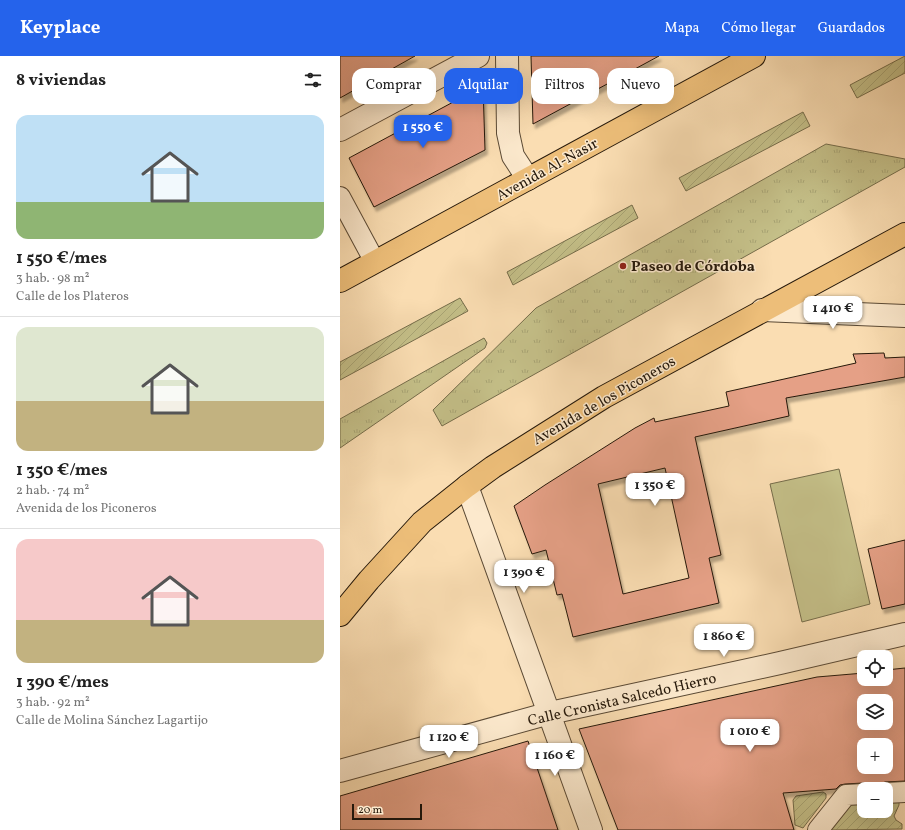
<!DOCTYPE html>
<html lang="es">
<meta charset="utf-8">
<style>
:root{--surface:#fff;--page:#f2f2f2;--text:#222;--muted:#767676;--line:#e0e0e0;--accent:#2563eb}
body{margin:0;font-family:Vollkorn,serif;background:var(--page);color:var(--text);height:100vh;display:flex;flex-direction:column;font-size:15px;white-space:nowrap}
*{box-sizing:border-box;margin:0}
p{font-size:13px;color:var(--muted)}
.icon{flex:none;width:22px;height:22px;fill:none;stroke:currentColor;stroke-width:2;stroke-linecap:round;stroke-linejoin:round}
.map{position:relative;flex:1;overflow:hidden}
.details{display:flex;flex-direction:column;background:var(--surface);width:340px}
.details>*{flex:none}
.top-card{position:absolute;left:12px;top:12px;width:380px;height:36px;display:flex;gap:8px}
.controls{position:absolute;left:517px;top:594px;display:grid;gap:8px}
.controls a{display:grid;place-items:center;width:36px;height:36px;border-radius:8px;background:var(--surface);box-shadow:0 4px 16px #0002;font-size:20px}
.scale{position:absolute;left:12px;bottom:10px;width:70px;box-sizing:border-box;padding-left:4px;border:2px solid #26190b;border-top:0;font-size:11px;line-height:14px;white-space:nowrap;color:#26190b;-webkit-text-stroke:3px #fce9cd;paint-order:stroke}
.price{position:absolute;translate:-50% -34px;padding:0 9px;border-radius:8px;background:#fff;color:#222;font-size:13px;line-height:26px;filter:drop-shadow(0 1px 2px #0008)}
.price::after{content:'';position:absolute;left:50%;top:24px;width:12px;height:9px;margin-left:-6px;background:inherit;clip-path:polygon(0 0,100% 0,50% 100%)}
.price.current{background:var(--accent);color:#fff}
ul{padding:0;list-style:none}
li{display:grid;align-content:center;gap:8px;height:212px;padding:0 16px}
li+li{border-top:1px solid var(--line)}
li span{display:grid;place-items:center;height:124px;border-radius:12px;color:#555}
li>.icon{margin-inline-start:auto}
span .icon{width:72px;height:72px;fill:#fffc;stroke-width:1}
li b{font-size:17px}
h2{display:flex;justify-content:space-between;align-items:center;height:48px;padding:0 16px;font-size:17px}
.pill{padding:0 14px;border-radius:12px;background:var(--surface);box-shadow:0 4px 16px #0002;font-size:14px;line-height:36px}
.pill.current{background:var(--accent);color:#fff}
header{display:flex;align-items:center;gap:24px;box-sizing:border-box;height:56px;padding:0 20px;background:var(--accent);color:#fff}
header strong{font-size:19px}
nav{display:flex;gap:22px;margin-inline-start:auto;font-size:14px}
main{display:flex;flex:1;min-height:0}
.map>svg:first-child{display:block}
</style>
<header>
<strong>Keyplace</strong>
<nav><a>Mapa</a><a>Cómo llegar</a><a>Guardados</a></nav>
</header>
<main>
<section class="details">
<h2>8 viviendas<svg class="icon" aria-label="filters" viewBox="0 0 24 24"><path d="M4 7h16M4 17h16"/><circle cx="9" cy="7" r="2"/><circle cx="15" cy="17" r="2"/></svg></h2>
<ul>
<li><span style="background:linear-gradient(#bfe0f5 70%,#8fb573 0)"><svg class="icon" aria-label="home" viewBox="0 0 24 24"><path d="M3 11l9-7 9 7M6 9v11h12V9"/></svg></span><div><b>1 550 €/mes</b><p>3 hab. · 98 m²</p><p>Calle de los Plateros</p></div></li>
<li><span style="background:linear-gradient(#dfe7d0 60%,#c2b280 0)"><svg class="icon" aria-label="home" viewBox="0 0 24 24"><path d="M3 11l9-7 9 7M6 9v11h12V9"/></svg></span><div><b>1 350 €/mes</b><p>2 hab. · 74 m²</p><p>Avenida de los Piconeros</p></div></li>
<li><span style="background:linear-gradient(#f6c9c9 65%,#c2b280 0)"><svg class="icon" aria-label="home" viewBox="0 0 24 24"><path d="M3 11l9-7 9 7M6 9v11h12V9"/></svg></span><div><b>1 390 €/mes</b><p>3 hab. · 92 m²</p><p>Calle de Molina Sánchez Lagartijo</p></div></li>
</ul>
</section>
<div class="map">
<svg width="565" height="774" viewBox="0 0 565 774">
<defs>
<pattern id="grass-tufts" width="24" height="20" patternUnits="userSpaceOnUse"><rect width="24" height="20" fill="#c4bf88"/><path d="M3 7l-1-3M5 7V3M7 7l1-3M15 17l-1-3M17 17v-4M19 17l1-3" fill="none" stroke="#a8a474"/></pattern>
<pattern id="garden-furrows" width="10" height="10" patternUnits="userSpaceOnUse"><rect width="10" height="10" fill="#c4bf88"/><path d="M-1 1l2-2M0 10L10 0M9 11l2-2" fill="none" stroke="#a8a474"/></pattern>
<filter id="shadow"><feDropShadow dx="2.5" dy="4.5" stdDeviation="1" flood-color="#0004"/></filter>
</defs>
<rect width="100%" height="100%" fill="#faddb2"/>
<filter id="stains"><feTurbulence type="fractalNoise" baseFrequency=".005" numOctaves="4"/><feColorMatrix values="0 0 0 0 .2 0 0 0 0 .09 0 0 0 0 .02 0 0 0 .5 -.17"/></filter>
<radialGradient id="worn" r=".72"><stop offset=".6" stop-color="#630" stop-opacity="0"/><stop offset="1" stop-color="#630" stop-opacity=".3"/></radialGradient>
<g fill="url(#grass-tufts)" stroke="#756c4a">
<polygon points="486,88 565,103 565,111 102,370 93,354 196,252"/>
<polygon points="144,282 147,287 145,292 0,392 0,363"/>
</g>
<g fill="url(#garden-furrows)" stroke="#756c4a">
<polygon points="565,0 565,17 517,42 510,29"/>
<polygon points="463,56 470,70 346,135 339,122"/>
<polygon points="292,149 298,162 173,229 167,216"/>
<polygon points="120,242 128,255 0,324 0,306"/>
<polygon points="483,736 486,738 486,742 463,772 455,769 453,744 456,740"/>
<path d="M559 744V749L554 760 556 764 562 768V773L489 774C500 757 502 748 524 746V755H546V745Z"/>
</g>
<polygon fill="#c4bf88" stroke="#756c4a" points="499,413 530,548 462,566 430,428"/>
<g fill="#e5a086" stroke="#26190b" fill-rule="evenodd" filter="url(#shadow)">
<polygon points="0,0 75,0 0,42"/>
<polygon points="191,0 319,0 193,68"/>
<polygon points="143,30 145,94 34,151 9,102"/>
<path d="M544 297 545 302 565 301V321L446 342 449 360 355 381 381 499 369 502 379 547 233 581 222 538 217 539 206 494 192 498 174 450 205 429 295 372 314 362 315 366 389 350 386 336 516 307 513 298ZM325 412 349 522 283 538 258 428Z"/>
<polygon points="565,484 565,548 542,553 528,493"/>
<path d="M565 612V725L545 726 538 729H531L523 727 505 728 500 729 496 733 443 737 454 774H278L239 673 477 621 524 617V623H546V614ZM524 645H546V667H524ZM524 689H546V711H524Z"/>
<polygon points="188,685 218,774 0,774 0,740"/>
</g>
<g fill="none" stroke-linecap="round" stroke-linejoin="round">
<defs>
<g id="pedestrian">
<polyline points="0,141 35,206"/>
<polyline points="546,737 565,736"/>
<polyline points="478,774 506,739 524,738"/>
</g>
<g id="minor">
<polyline points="167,0 168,77 173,100 188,123"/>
<polyline points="0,74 138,0"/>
<polyline points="422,254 565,260"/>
<polyline points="127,430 251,774"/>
<polyline points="0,715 210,657 440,607 565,578"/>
</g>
<g id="primary">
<polyline points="0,225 414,0"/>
<polyline points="0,559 29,524 82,466 127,430 153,411 264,341 565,178"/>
</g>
</defs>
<use href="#pedestrian" stroke="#5b4a35" stroke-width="22"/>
<use href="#minor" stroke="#5b4a35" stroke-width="24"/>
<use href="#primary" stroke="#26190b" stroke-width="24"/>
<use href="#pedestrian" stroke="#fce9cd" stroke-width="20"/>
<use href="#minor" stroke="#fce9cd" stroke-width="22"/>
<use href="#primary" stroke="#edbe79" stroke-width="22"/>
</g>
<circle fill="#8f2418" stroke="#fce9cd" stroke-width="1.5" cx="283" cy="210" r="4"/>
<g text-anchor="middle" stroke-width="3" stroke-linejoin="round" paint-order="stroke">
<g font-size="15" fill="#26190b" stroke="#fce9cd">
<text transform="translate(207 113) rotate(-29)" y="5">Avenida Al-Nasir</text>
<text transform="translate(264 344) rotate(-30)" y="5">Avenida de los Piconeros</text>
<text transform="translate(282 643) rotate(-13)" y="5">Calle Cronista Salcedo Hierro</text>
</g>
<g font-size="15" font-weight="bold" fill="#26190b" stroke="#fce9cd" text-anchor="start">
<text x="291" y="215">Paseo de Córdoba</text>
</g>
</g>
<rect width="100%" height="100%" filter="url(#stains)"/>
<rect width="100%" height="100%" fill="url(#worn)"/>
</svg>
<div class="controls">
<a><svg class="icon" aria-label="locate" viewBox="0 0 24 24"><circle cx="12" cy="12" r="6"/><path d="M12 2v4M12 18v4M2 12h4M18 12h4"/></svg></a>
<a><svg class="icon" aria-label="layers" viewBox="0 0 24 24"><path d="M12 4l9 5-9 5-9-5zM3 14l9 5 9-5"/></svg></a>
<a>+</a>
<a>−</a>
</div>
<div class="scale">20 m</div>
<b class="price current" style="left:83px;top:93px">1 550 €</b>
<b class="price" style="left:493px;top:274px">1 410 €</b>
<b class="price" style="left:315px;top:451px">1 350 €</b>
<b class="price" style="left:184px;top:538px">1 390 €</b>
<b class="price" style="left:384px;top:602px">1 860 €</b>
<b class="price" style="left:410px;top:697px">1 010 €</b>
<b class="price" style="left:109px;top:703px">1 120 €</b>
<b class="price" style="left:215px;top:721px">1 160 €</b>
<div class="top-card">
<a class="pill">Comprar</a>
<a class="pill current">Alquilar</a>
<a class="pill">Filtros</a>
<a class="pill">Nuevo</a>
</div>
</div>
</main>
